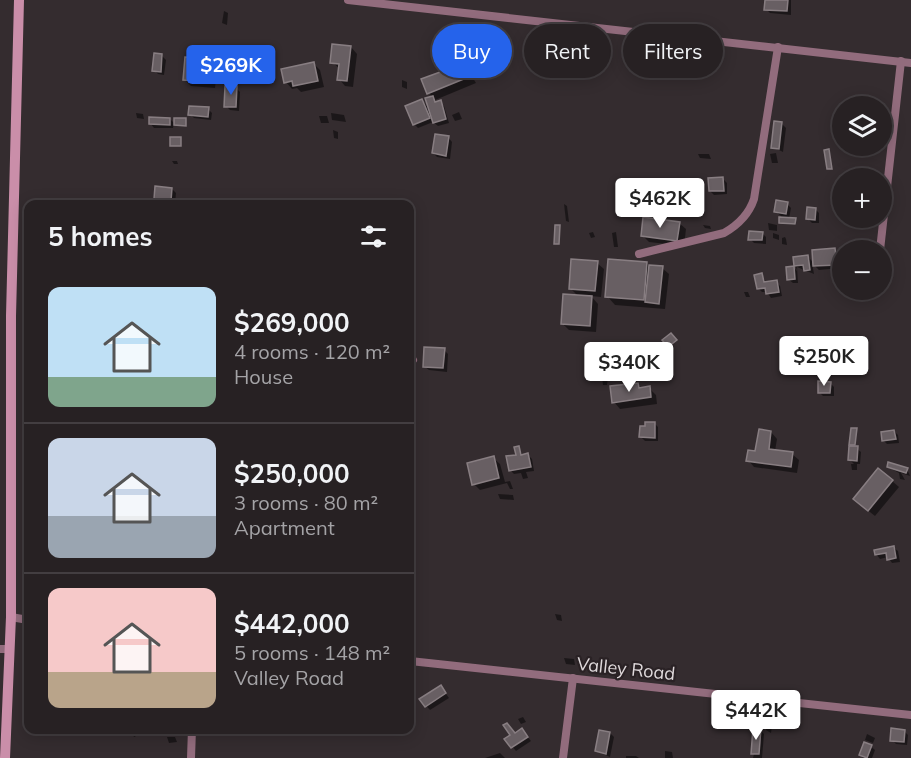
<!DOCTYPE html>
<meta charset="utf-8">
<style>
:root{--surface:#272123;--page:#2f292b;--text:#f1f3f6;--muted:#a4a3a6;--line:#433e41;--accent:#2563eb}
body{margin:0;font-family:Mulish,sans-serif;background:var(--page);color:var(--text);height:100vh;display:flex;flex-direction:column;font-size:22px;white-space:nowrap}
*{box-sizing:border-box;margin:0}
p{font-size:20px;color:var(--muted)}
.icon{flex:none;width:33px;height:33px;fill:none;stroke:currentColor;stroke-width:2;stroke-linecap:round;stroke-linejoin:round}
.map{position:relative;flex:1;overflow:hidden}
.side{position:absolute;left:24px;top:200px;width:390px;height:534px;display:flex;flex-direction:column;background:var(--surface);border-radius:12px;box-shadow:0 3px 15px #0003,0 0 0 2px var(--line)}
.side>*{flex:none}
.guide{position:absolute;left:432px;top:24px;width:388px;height:54px;display:flex;gap:12px}
.buttons{position:absolute;left:832px;top:96px;display:grid;gap:12px}
.buttons a{display:grid;place-items:center;width:60px;height:60px;border-radius:50%;background:var(--surface);box-shadow:0 3px 15px #0003,0 0 0 2px var(--line);font-size:30px}
.price{position:absolute;translate:-50% -51px;padding:0 14px;border-radius:6px;background:#fff;color:#222;font-size:20px;line-height:39px;filter:drop-shadow(0 2px 3px #0008)}
.price::after{content:'';position:absolute;left:50%;top:36px;width:18px;height:14px;margin-left:-9px;background:inherit;clip-path:polygon(0 0,100% 0,50% 100%)}
.price.current{background:var(--accent);color:#fff}
ul{padding:0;list-style:none}
li{display:flex;align-items:center;gap:18px;height:150px;padding:0 24px}
li+li{border-top:2px solid var(--line)}
li span{display:grid;place-items:center;flex:none;width:168px;height:120px;border-radius:12px;color:#555}
li>.icon{margin-inline-start:auto}
span .icon{width:72px;height:72px;fill:#fffc;stroke-width:1}
li b{font-size:26px}
h2{display:flex;justify-content:space-between;align-items:center;height:72px;padding:0 24px;font-size:26px}
.chip{padding:0 21px;border-radius:27px;background:var(--surface);box-shadow:0 3px 15px #0003,0 0 0 2px var(--line);font-size:21px;line-height:54px}
.chip.current{background:var(--accent);color:#fff}
.map>svg:first-child{display:block}
</style>
<div class="map">
<svg width="911" height="758" viewBox="0 0 911 758">
<rect width="100%" height="100%" fill="#342c2f"/>
<g fill="#0007">
<polygon points="767,0 791,0 791,15 770,13 766,9"/>
<polygon points="224,11 228,13 227,25 222,23"/>
<polygon points="351,47 357,54 353,87 345,86 339,79 340,69 332,62"/>
<polygon points="162,56 166,60 164,75 158,74 154,70"/>
<polygon points="210,61 217,67 215,88 191,86 185,80"/>
<polygon points="313,63 320,70 324,87 301,92 297,88 292,89 286,82"/>
<polygon points="465,65 476,83 435,100 444,106 449,123 438,126 433,122 418,128 414,124 422,101 430,109 433,98 429,93"/>
<polygon points="402,80 407,82 407,89 402,87"/>
<polygon points="236,88 240,92 239,111 230,110 226,106"/>
<polygon points="208,109 212,113 211,120 194,118 190,114"/>
<polygon points="459,112 462,119 455,121 452,115"/>
<polygon points="136,113 143,114 144,119 137,118"/>
<polygon points="331,113 344,115 346,122 332,120"/>
<polygon points="319,116 327,116 329,123 321,123"/>
<polygon points="170,119 174,123 173,128 154,128 150,123"/>
<polygon points="782,124 786,128 783,152 773,147"/>
<polygon points="333,130 338,132 338,139 334,138"/>
<polygon points="448,137 452,142 450,159 437,157 433,153"/>
<polygon points="776,153 778,163 772,163 770,154"/>
<polygon points="698,154 709,154 711,159 700,158"/>
<polygon points="172,161 177,161 178,164 174,164"/>
<polygon points="723,179 727,183 727,194 714,195 710,191"/>
<polygon points="643,186 650,194 642,200 639,196 634,200 630,196"/>
<polygon points="672,187 676,191 675,206 668,206 664,202"/>
<polygon points="172,189 176,193 175,204 159,203 155,199"/>
<polygon points="564,204 567,206 569,222 566,221"/>
<polygon points="787,204 791,208 789,219 795,219 796,225 782,224 781,216 775,211"/>
<polygon points="815,209 819,213 819,223 812,223 808,219"/>
<polygon points="679,223 686,229 684,246 649,242 642,235"/>
<polygon points="768,223 777,225 777,231 769,230"/>
<polygon points="703,225 710,226 711,229 705,228"/>
<polygon points="593,232 595,237 591,238 589,233"/>
<polygon points="616,232 618,247 614,247 612,233"/>
<polygon points="762,233 766,237 766,244 754,243 750,239"/>
<polygon points="773,233 779,235 779,240 773,238"/>
<polygon points="785,237 786,239 787,245 782,244 782,238"/>
<polygon points="835,249 839,254 840,268 819,270 812,263 814,274 797,267 798,283 793,283 788,279 794,268 797,271 794,258 807,256 814,263"/>
<polygon points="597,263 604,269 601,297 591,296 598,304 596,332 569,330 563,324 578,296 570,288"/>
<polygon points="646,264 662,268 669,274 665,309 615,305 607,296"/>
<polygon points="762,275 767,284 776,282 780,286 782,296 771,298 767,292 762,292 758,288"/>
<polygon points="744,292 748,292 750,297 746,297"/>
<polygon points="444,350 448,354 447,372 429,370 424,366"/>
<polygon points="618,367 622,372 621,379 608,378 607,385 603,385 602,377 605,377 602,374"/>
<polygon points="830,383 834,387 834,396 823,396 819,392"/>
<polygon points="638,384 642,389 649,388 656,395 657,404 620,409 614,402"/>
<polygon points="654,423 658,427 658,441 645,441 641,437"/>
<polygon points="856,430 856,448 861,452 860,464 857,464 857,470 852,470 851,464 854,464 850,460 855,448 851,444"/>
<polygon points="894,431 898,435 899,443 887,444 883,440"/>
<polygon points="771,432 777,439 775,451 792,454 799,460 797,473 754,467 748,460 757,453"/>
<polygon points="519,448 523,456 528,455 532,459 534,471 526,472 528,478 523,479 521,473 514,474 510,470"/>
<polygon points="493,458 500,464 505,482 510,481 513,489 510,489 507,483 480,490 474,484"/>
<polygon points="888,467 907,469 910,476 901,473 905,480 900,479 899,473"/>
<polygon points="892,481 899,487 875,516 861,505"/>
<polygon points="498,494 513,495 514,500 500,499"/>
<polygon points="893,547 898,551 900,562 892,563 888,557 880,559 876,554"/>
<polygon points="555,614 561,615 562,621 557,620"/>
<polygon points="564,658 574,659 575,665 566,664"/>
<polygon points="441,687 449,698 430,710 421,700"/>
<polygon points="410,694 413,710 410,710"/>
<polygon points="523,717 526,722 521,724 518,719"/>
<polygon points="767,723 772,726 771,733 766,730"/>
<polygon points="131,730 135,729 138,735 134,737"/>
<polygon points="760,730 764,734 762,758 753,758"/>
<polygon points="904,731 908,735 907,745 896,744 892,740"/>
<polygon points="610,733 614,737 610,757 596,751"/>
<polygon points="515,734 525,734 531,741 516,751 506,739"/>
<polygon points="867,734 875,738 873,743 865,740"/>
<polygon points="167,737 175,737 177,742 169,743"/>
<polygon points="869,745 875,750 872,758 863,758 860,755"/>
<polygon points="665,751 672,752 673,758 665,758"/>
<polygon points="500,753 505,758 485,758"/>
<polygon points="626,756 636,756 639,758 626,758"/>
</g>
<g fill="#685f63" stroke="#887e82" stroke-width="1.5">
<polygon points="765,0 788,0 787,11 764,10"/>
<polygon points="332,44 351,46 347,81 337,80 339,64 330,63"/>
<polygon points="154,53 162,54 161,72 152,71"/>
<polygon points="185,57 211,59 209,82 183,80"/>
<polygon points="314,62 318,81 293,86 292,81 284,83 281,69"/>
<polygon points="465,63 471,76 427,94 421,79"/>
<polygon points="225,86 237,86 236,107 224,107"/>
<polygon points="433,96 435,102 441,100 446,119 433,123 425,98"/>
<polygon points="422,99 430,118 413,125 405,106"/>
<polygon points="189,106 209,107 208,117 188,115"/>
<polygon points="149,117 170,118 170,125 149,124"/>
<polygon points="174,118 186,118 186,126 174,125"/>
<polygon points="774,121 782,122 779,149 771,148"/>
<polygon points="435,134 449,136 446,156 432,153"/>
<rect x="170" y="137" width="11" height="9"/>
<polygon points="829,149 832,169 827,169 824,150"/>
<polygon points="723,177 724,191 709,191 708,178"/>
<polygon points="640,180 647,189 637,197 634,193 628,197 624,190"/>
<polygon points="664,185 673,186 671,203 662,202"/>
<polygon points="155,186 172,188 171,201 154,199"/>
<polygon points="776,200 788,202 786,214 774,212"/>
<polygon points="807,207 816,208 815,220 806,219"/>
<polygon points="643,217 680,222 677,241 641,236"/>
<polygon points="779,217 796,218 795,224 779,223"/>
<polygon points="555,225 560,225 559,244 554,244"/>
<polygon points="749,231 763,232 762,240 748,240"/>
<polygon points="835,248 837,265 813,266 812,250"/>
<polygon points="808,255 810,270 804,271 803,265 794,266 793,257"/>
<polygon points="571,259 598,261 595,291 569,289"/>
<polygon points="608,259 647,262 644,300 605,297"/>
<polygon points="649,265 663,266 659,304 645,302"/>
<polygon points="794,266 795,279 787,280 786,267"/>
<polygon points="762,273 764,282 777,280 779,292 766,294 765,288 757,289 754,275"/>
<polygon points="563,294 592,296 590,326 561,324"/>
<polygon points="671,333 677,340 668,347 662,340"/>
<polygon points="424,347 445,348 443,368 423,367"/>
<polygon points="601,365 618,366 618,375 600,374"/>
<polygon points="818,381 831,382 830,393 818,393"/>
<polygon points="638,383 639,388 650,386 651,397 612,403 610,386"/>
<polygon points="645,422 655,422 655,438 639,437 640,426 645,426"/>
<polygon points="851,428 857,428 855,445 849,445"/>
<polygon points="759,429 771,431 769,449 793,452 791,467 746,461 748,450 755,451"/>
<polygon points="894,430 896,439 882,441 881,432"/>
<polygon points="519,446 521,455 528,453 531,467 509,471 506,456 516,455 514,447"/>
<polygon points="849,446 858,446 857,461 848,460"/>
<polygon points="494,456 499,478 472,485 467,463"/>
<polygon points="888,462 908,468 906,473 887,467"/>
<polygon points="878,468 893,480 868,511 853,499"/>
<polygon points="894,546 896,558 887,560 886,553 875,555 874,550"/>
<polygon points="441,685 446,693 425,707 419,699"/>
<polygon points="507,723 515,733 522,728 528,737 511,748 504,739 510,735 503,725"/>
<polygon points="753,728 761,728 759,754 751,754"/>
<polygon points="891,728 905,730 904,742 890,741"/>
<polygon points="599,730 610,732 606,754 595,751"/>
<polygon points="864,742 872,745 867,758 859,755"/>
</g>
<g fill="none" stroke-linecap="round" stroke-linejoin="round">
<g stroke="#926c7d" stroke-width="8">
<polyline points="348,0 911,63"/>
<polyline points="880,250 901,61"/>
<path d="M639 254 724 233C738 225 749 214 754 199L778 47"/>
<polyline points="410,362 413,360"/>
<polyline points="11,617 28,620"/>
<polyline points="0,649 9,649"/>
<polyline points="410,661 911,715"/>
<polyline points="191,758 192,729"/>
<polyline points="563,758 573,678"/>
</g>
<polyline stroke="#ca8ea9" stroke-width="10" points="5,758 11,617 11,316 19,0"/>
</g>
<g text-anchor="middle" stroke-width="4.5" stroke-linejoin="round" paint-order="stroke">
<g font-size="18" fill="#dfd9db" stroke="#2a2225">
<text transform="translate(626 669) rotate(6)" y="6">Valley Road</text>
</g>
</g>
</svg>
<div class="buttons">
<a><svg class="icon" aria-label="layers" viewBox="0 0 24 24"><path d="M12 4l9 5-9 5-9-5zM3 14l9 5 9-5"/></svg></a>
<a>+</a>
<a>−</a>
</div>
<b class="price current" style="left:231px;top:96px">$269K</b>
<b class="price" style="left:660px;top:229px">$462K</b>
<b class="price" style="left:824px;top:387px">$250K</b>
<b class="price" style="left:629px;top:393px">$340K</b>
<b class="price" style="left:756px;top:741px">$442K</b>
<div class="guide">
<a class="chip current">Buy</a>
<a class="chip">Rent</a>
<a class="chip">Filters</a>
</div>
<section class="side">
<h2>5 homes<svg class="icon" aria-label="filters" viewBox="0 0 24 24"><path d="M4 7h16M4 17h16"/><circle cx="9" cy="7" r="2"/><circle cx="15" cy="17" r="2"/></svg></h2>
<ul>
<li><span style="background:linear-gradient(#bfe0f5 75%,#7fa58c 0)"><svg class="icon" aria-label="home" viewBox="0 0 24 24"><path d="M3 11l9-7 9 7M6 9v11h12V9"/></svg></span><div><b>$269,000</b><p>4 rooms · 120 m²</p><p>House</p></div></li>
<li><span style="background:linear-gradient(#c9d6e8 65%,#9aa5b1 0)"><svg class="icon" aria-label="home" viewBox="0 0 24 24"><path d="M3 11l9-7 9 7M6 9v11h12V9"/></svg></span><div><b>$250,000</b><p>3 rooms · 80 m²</p><p>Apartment</p></div></li>
<li><span style="background:linear-gradient(#f6c9c9 70%,#b9a48a 0)"><svg class="icon" aria-label="home" viewBox="0 0 24 24"><path d="M3 11l9-7 9 7M6 9v11h12V9"/></svg></span><div><b>$442,000</b><p>5 rooms · 148 m²</p><p>Valley Road</p></div></li>
</ul>
</section>
</div>
